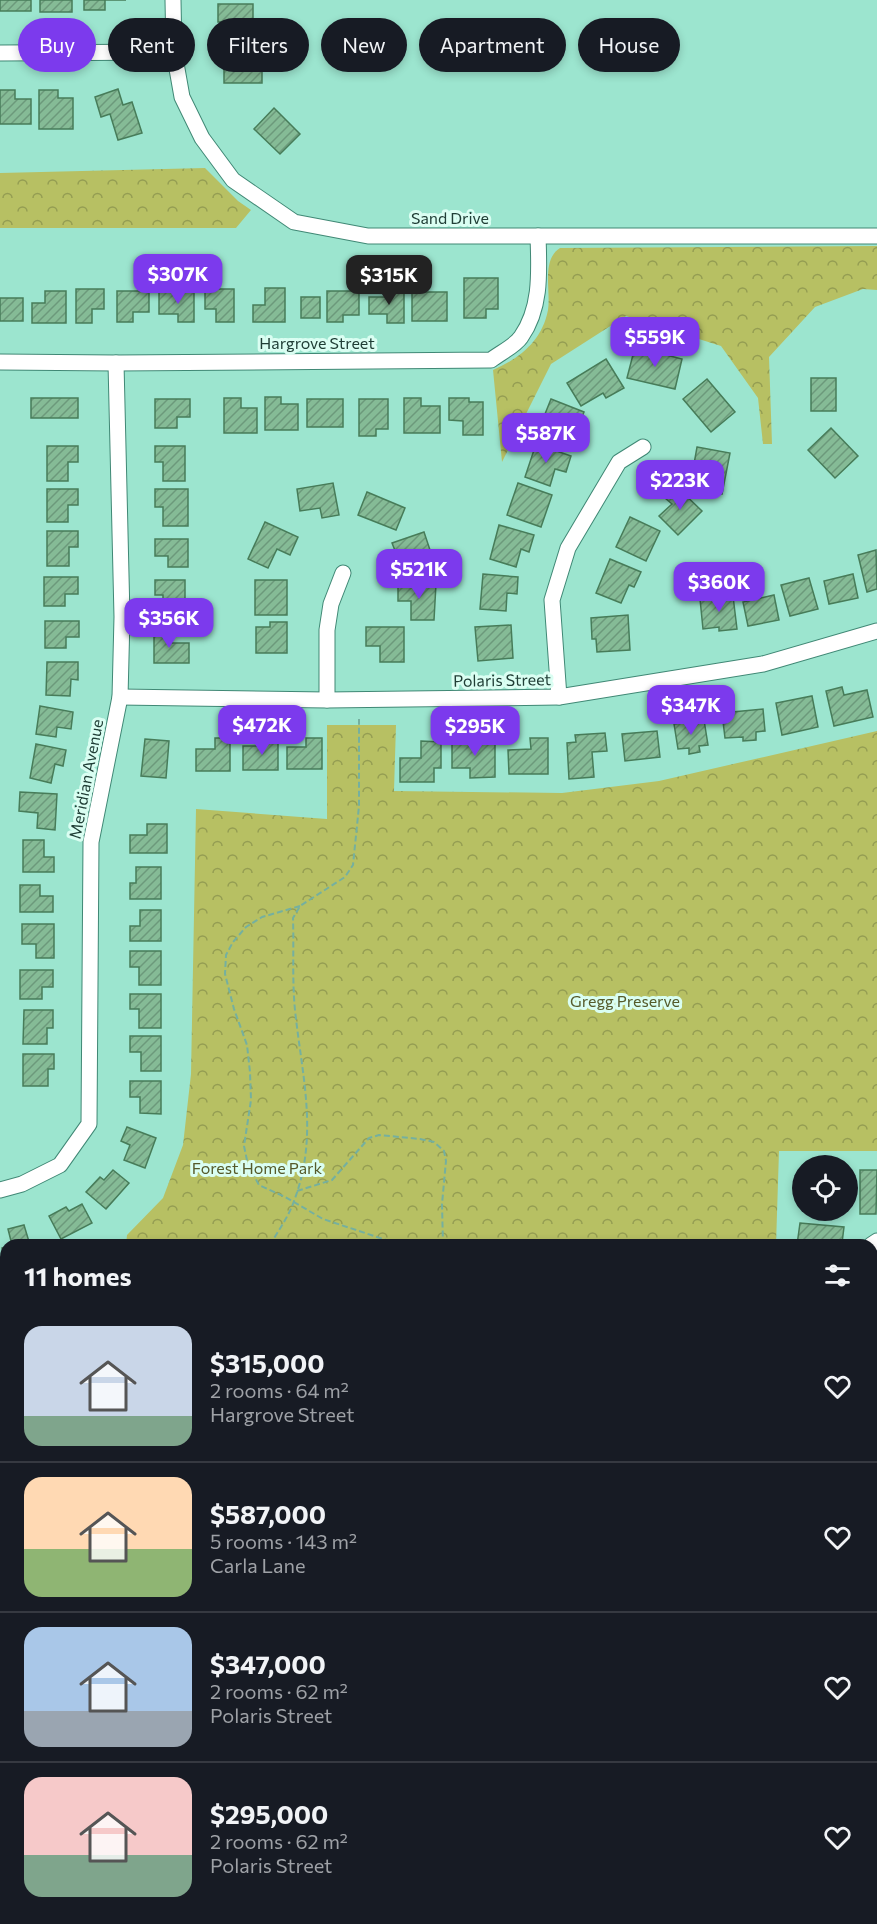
<!DOCTYPE html>
<meta charset="utf-8">
<style>
:root{--surface:#171b24;--page:#20242c;--text:#f1f3f6;--muted:#9ea1a6;--line:#363941;--accent:#7c3aed}
body{margin:0;font-family:Commissioner,sans-serif;background:var(--page);color:var(--text);height:100vh;display:flex;flex-direction:column;font-size:22px;white-space:nowrap}
*{box-sizing:border-box;margin:0}
p{font-size:20px;color:var(--muted)}
.icon{flex:none;width:33px;height:33px;fill:none;stroke:currentColor;stroke-width:2;stroke-linecap:round;stroke-linejoin:round}
.map{position:relative;flex:1;overflow:hidden}
.side{position:absolute;left:0px;top:1239px;width:878px;height:686px;display:flex;flex-direction:column;background:var(--surface);border-radius:18px 18px 0 0;box-shadow:0 3px 9px #0003}
.side>*{flex:none}
.guide{position:absolute;left:18px;top:18px;width:842px;height:54px;display:flex;gap:12px}
.buttons{position:absolute;left:792px;top:1155px;display:grid;gap:12px}
.buttons a{display:grid;place-items:center;width:66px;height:66px;border-radius:50%;background:var(--surface);box-shadow:0 3px 9px #0003;font-size:30px}
.price{position:absolute;translate:-50% -51px;padding:0 14px;border-radius:12px;background:var(--accent);color:#fff;font-size:20px;line-height:39px;filter:drop-shadow(0 2px 3px #0008)}
.price::after{content:'';position:absolute;left:50%;top:36px;width:18px;height:14px;margin-left:-9px;background:inherit;clip-path:polygon(0 0,100% 0,50% 100%)}
.price.selected{background:#222;color:#fff}
ul{padding:0;list-style:none}
li{display:flex;align-items:center;gap:18px;height:150px;padding:0 24px}
li+li{border-top:2px solid var(--line)}
li span{display:grid;place-items:center;flex:none;width:168px;height:120px;border-radius:18px;color:#555}
li>.icon{margin-inline-start:auto}
span .icon{width:72px;height:72px;fill:#fffc;stroke-width:1}
li b{font-size:26px}
h2{display:flex;justify-content:space-between;align-items:center;height:72px;padding:0 24px;font-size:26px}
.pill{padding:0 21px;border-radius:27px;background:var(--surface);box-shadow:0 3px 9px #0003;font-size:21px;line-height:54px}
.pill.selected{background:var(--accent);color:#fff}
.map>svg:first-child{display:block}
</style>
<div class="map">
<svg width="877" height="1924" viewBox="0 0 877 1924">
<defs>
<pattern id="park-crowns" width="20" height="18" patternUnits="userSpaceOnUse" patternTransform="scale(1.5)"><rect width="20" height="18" fill="#b7c063"/><path d="M2 6a3 3 0 1 1 6 0M12 15a3 3 0 1 1 6 0" fill="none" stroke="#949d52"/></pattern>
<pattern id="building-hatch" width="6" height="6" patternUnits="userSpaceOnUse" patternTransform="scale(1.5)"><rect width="6" height="6" fill="#85bb96"/><path d="M-1 1l2-2M0 6l6-6M5 7l2-2" fill="none" stroke="#6c997b"/></pattern>
</defs>
<rect width="100%" height="100%" fill="#9ce5cf"/>
<g fill="url(#park-crowns)">
<polygon points="205,168 238,201 251,210 236,228 0,228 0,173"/>
<path d="M877 246V290L863 289 815 307 769 357 772 444H763L758 398 721 346 626 316 551 364 502 462 493 370C520 358 542 341 548 310 551 291 541 260 560 248Z"/>
<polygon points="327,725 396,725 394,791 562,793 659,781 877,731 877,1151 779,1151 776,1245 126,1245 127,1235 163,1198 183,1145 191,1074 196,809 327,819"/>
<rect x="872" y="1543" width="5" height="179"/>
</g>
<g fill="url(#building-hatch)" stroke="#477c59" stroke-width="1.5">
<rect x="0" y="0" width="31" height="11"/>
<rect x="40" y="0" width="32" height="12"/>
<polygon points="84,0 126,0 105,0 105,10 84,10"/>
<polygon points="218,4 253,4 253,37 229,37 229,22 218,22"/>
<polygon points="224,49 252,49 252,62 262,62 262,83 224,83"/>
<polygon points="118,89 123,105 132,102 142,133 118,140 110,114 101,117 95,97"/>
<polygon points="0,90 15,90 15,99 31,99 31,124 0,124"/>
<polygon points="39,90 58,90 58,98 73,98 73,129 39,129"/>
<polygon points="274,108 300,134 280,154 254,129"/>
<polygon points="464,278 498,278 498,309 486,309 486,318 464,318"/>
<polygon points="265,288 285,288 285,322 253,322 253,305 265,305"/>
<polygon points="76,289 104,289 104,309 92,309 92,323 76,323"/>
<polygon points="205,289 234,289 234,322 216,322 216,309 205,309"/>
<polygon points="385,289 404,289 404,323 387,323 387,314 369,314 369,297 385,297"/>
<polygon points="45,291 66,291 66,323 32,323 32,303 45,303"/>
<polygon points="117,291 149,291 149,312 133,312 133,322 117,322"/>
<polygon points="327,291 359,291 359,315 343,315 343,322 327,322"/>
<polygon points="159,292 194,292 194,322 178,322 178,314 159,314"/>
<rect x="412" y="292" width="35" height="29"/>
<rect x="301" y="297" width="19" height="21"/>
<rect x="0" y="298" width="23" height="23"/>
<polygon points="635,347 682,359 675,389 627,378"/>
<polygon points="606,359 624,388 606,398 603,393 581,406 567,383"/>
<rect x="811" y="378" width="25" height="33"/>
<polygon points="707,379 735,412 711,432 683,399"/>
<polygon points="265,397 281,397 281,404 298,404 298,430 265,430"/>
<rect x="31" y="398" width="47" height="20"/>
<polygon points="224,398 241,398 241,408 257,408 257,433 224,433"/>
<polygon points="404,398 421,398 421,406 440,406 440,433 404,433"/>
<polygon points="449,398 469,398 469,402 483,402 483,435 463,435 463,421 449,420"/>
<polygon points="155,399 190,399 190,417 177,417 177,428 155,428"/>
<rect x="307" y="399" width="36" height="28"/>
<polygon points="359,399 388,399 388,429 376,429 376,436 359,436"/>
<polygon points="551,399 584,412 577,430 571,427 564,445 537,434"/>
<polygon points="831,428 858,456 835,478 808,450"/>
<polygon points="536,444 571,456 566,472 555,469 550,486 525,477"/>
<polygon points="47,446 78,446 78,462 68,462 68,481 47,481"/>
<polygon points="155,446 185,446 185,481 163,481 163,462 155,462"/>
<polygon points="697,447 730,453 722,494 696,489 701,466 694,464"/>
<polygon points="333,483 339,515 322,518 320,508 300,511 297,489"/>
<polygon points="518,483 552,495 541,527 507,515"/>
<polygon points="677,487 702,511 678,535 659,516 672,504 665,498"/>
<polygon points="47,489 78,489 78,505 68,505 68,522 47,522"/>
<polygon points="155,489 188,489 188,526 163,526 163,507 155,507"/>
<polygon points="367,492 405,508 396,530 358,515"/>
<polygon points="630,517 660,531 646,561 616,547"/>
<polygon points="265,522 298,537 290,555 277,549 268,568 248,559"/>
<polygon points="499,525 534,535 529,552 521,549 516,567 490,559"/>
<polygon points="47,531 78,531 78,547 69,547 69,566 47,566"/>
<polygon points="424,532 435,565 413,573 407,555 398,558 392,543"/>
<polygon points="155,539 188,539 188,567 168,567 168,556 155,556"/>
<polygon points="876,550 877,589 867,592 858,555"/>
<polygon points="610,559 641,572 634,587 629,585 621,603 596,593"/>
<polygon points="483,574 518,577 517,594 507,593 506,611 480,609"/>
<polygon points="853,574 858,598 829,604 824,581"/>
<polygon points="44,577 78,577 78,594 65,594 65,606 44,606"/>
<polygon points="809,578 818,609 790,616 781,585"/>
<polygon points="155,580 185,580 185,614 163,614 163,595 155,595"/>
<rect x="255" y="580" width="32" height="35"/>
<polygon points="398,584 436,584 434,620 411,620 411,601 398,601"/>
<polygon points="774,595 779,620 748,626 743,602"/>
<polygon points="733,596 737,629 719,631 719,627 703,629 700,599"/>
<polygon points="628,615 630,650 597,652 596,639 592,639 591,618"/>
<polygon points="45,621 79,621 79,637 66,637 66,648 45,648"/>
<polygon points="270,622 287,622 287,653 256,653 256,627 270,627"/>
<polygon points="511,625 513,658 478,661 475,627"/>
<polygon points="366,627 404,627 404,662 380,662 380,646 366,646"/>
<polygon points="154,630 172,630 172,643 189,643 189,663 154,663"/>
<polygon points="47,662 78,662 78,680 71,679 70,696 46,695"/>
<polygon points="842,687 844,695 867,690 873,717 834,726 826,691"/>
<polygon points="812,696 818,727 782,735 776,703"/>
<polygon points="40,706 73,712 71,729 57,727 56,737 36,734"/>
<polygon points="763,709 765,731 756,732 756,740 743,741 743,737 725,738 722,713"/>
<polygon points="704,720 708,745 699,746 700,752 689,754 689,748 678,749 674,724"/>
<polygon points="657,731 660,757 625,761 622,734"/>
<polygon points="605,733 607,751 592,752 594,777 569,779 567,743 576,742 575,735"/>
<polygon points="215,738 230,738 230,771 196,771 196,749 215,749"/>
<polygon points="261,738 278,738 278,770 243,770 243,746 261,746"/>
<polygon points="306,738 322,738 322,769 287,769 287,747 306,747"/>
<polygon points="530,738 548,738 548,774 509,774 508,750 531,749"/>
<polygon points="145,739 169,741 166,778 141,776"/>
<polygon points="495,740 495,777 470,778 470,768 452,768 452,741"/>
<polygon points="421,741 441,742 441,768 434,768 434,782 400,782 400,758 421,758"/>
<polygon points="36,744 66,750 63,766 55,764 51,783 30,778"/>
<polygon points="20,792 57,794 55,830 37,828 38,813 19,811"/>
<polygon points="147,824 167,824 167,853 130,853 130,835 147,835"/>
<polygon points="23,840 44,840 44,857 54,857 54,872 23,872"/>
<polygon points="136,867 161,867 161,899 130,899 130,883 136,883"/>
<polygon points="20,885 40,885 40,896 53,896 53,912 20,912"/>
<polygon points="140,910 161,910 161,941 130,941 130,926 140,926"/>
<polygon points="22,924 54,924 54,958 36,958 36,944 22,944"/>
<polygon points="130,951 161,951 161,985 139,985 139,967 130,967"/>
<polygon points="20,970 53,970 53,987 42,987 42,999 20,999"/>
<polygon points="130,994 161,994 161,1028 139,1028 139,1009 130,1009"/>
<polygon points="24,1010 53,1010 53,1028 47,1028 47,1044 23,1044"/>
<polygon points="130,1036 161,1036 161,1071 141,1071 141,1052 130,1052"/>
<polygon points="23,1054 54,1054 54,1069 48,1069 48,1086 23,1086"/>
<polygon points="130,1081 161,1081 161,1114 140,1113 140,1097 130,1097"/>
<polygon points="127,1127 156,1138 145,1168 124,1160 130,1145 121,1141"/>
<polygon points="113,1170 129,1183 106,1209 86,1192 100,1177 104,1180"/>
<polygon points="860,1170 877,1170 876,1214 860,1214"/>
<polygon points="82,1204 92,1223 61,1239 49,1216 66,1207 69,1211"/>
<polygon points="800,1223 844,1227 842,1243 827,1242 827,1245 797,1245"/>
<polygon points="24,1225 30,1245 12,1245 8,1229"/>
<polygon points="6,1247 6,1263 2,1248"/>
<polygon points="6,1353 6,1377 0,1360 0,1355"/>
<polygon points="6,1642 6,1663 0,1664 0,1643"/>
<polygon points="6,1761 6,1776 0,1770 0,1767"/>
<rect x="872" y="1775" width="5" height="48"/>
<polygon points="0,1793 4,1793 5,1836 0,1836"/>
<polygon points="5,1848 6,1848 6,1878 0,1877"/>
<rect x="266" y="1918" width="22" height="6"/>
</g>
<g fill="none" stroke-linecap="round" stroke-linejoin="round">
<defs>
<g id="service">
<polyline points="0,1597 6,1602"/>
<polyline points="407,1918 407,1924"/>
<polyline points="677,1918 677,1924"/>
</g>
<g id="minor">
<polyline points="173,0 174,52 182,97 202,138 233,180 294,222 368,236 877,236"/>
<polyline points="0,53 174,52"/>
<path d="M0 362 116 363 491 360C500 353 515 346 521 337 542 307 539 270 538 236"/>
<polyline points="120,697 327,700 559,697 763,664 877,631"/>
<polyline points="559,697 552,600 568,548 619,462 643,447"/>
<polyline points="327,700 327,630 331,604 343,573"/>
<polyline points="0,1190 22,1184 60,1165 89,1124 91,842 120,697 122,617 116,363"/>
<polyline points="871,1245 877,1241"/>
<polyline points="0,1417 6,1416"/>
<polyline points="872,1419 877,1425"/>
<polyline points="0,1513 6,1521"/>
<polyline points="0,1581 6,1577"/>
<polyline points="219,1918 219,1924"/>
</g>
</defs>
<use href="#service" stroke="#408875" stroke-width="10"/>
<use href="#minor" stroke="#408875" stroke-width="17"/>
<g stroke="#75b09f" stroke-width="2" stroke-dasharray="6 3" stroke-linecap="butt">
<polyline points="300,906 262,917 246,927 233,942 226,955 225,974 234,1009 247,1045 250,1072 251,1100 244,1146 248,1165 259,1185 285,1197 323,1219 386,1240 394,1245"/>
<polyline points="297,1191 332,1180 369,1138 379,1135 420,1139 434,1142 444,1151 446,1161 442,1204 443,1245"/>
<path d="M270 1245C278 1231 289 1216 294 1201 319 1135 302 1077 295 1010 292 980 294 949 293 918L300 906 345 877 353 865 359 806V719"/>
<polyline points="872,1555 877,1555"/>
<polyline points="872,1713 877,1713"/>
</g>
<use href="#service" stroke="#fff" stroke-width="8"/>
<use href="#minor" stroke="#fff" stroke-width="15"/>
</g>
<g text-anchor="middle" stroke-width="6" stroke-linejoin="round" paint-order="stroke">
<g font-size="16" fill="#203e36" stroke="#dafef2">
<text x="450" y="224">Sand Drive</text>
<text x="317" y="349">Hargrove Street</text>
<text transform="translate(502 680) rotate(-1)" y="6">Polaris Street</text>
<text transform="translate(86 779) rotate(-79)" y="6">Meridian Avenue</text>
</g>
<g font-size="16" fill="#555a2a" stroke="#dafef2">
<text x="625" y="1007">Gregg Preserve</text>
<text x="257" y="1174">Forest Home Park</text>
</g>
</g>
</svg>
<div class="buttons">
<a><svg class="icon" aria-label="locate" viewBox="0 0 24 24"><circle cx="12" cy="12" r="6"/><path d="M12 2v4M12 18v4M2 12h4M18 12h4"/></svg></a>
</div>
<b class="price" style="left:178px;top:305px">$307K</b>
<b class="price selected" style="left:389px;top:306px">$315K</b>
<b class="price" style="left:655px;top:368px">$559K</b>
<b class="price" style="left:546px;top:464px">$587K</b>
<b class="price" style="left:680px;top:511px">$223K</b>
<b class="price" style="left:419px;top:600px">$521K</b>
<b class="price" style="left:719px;top:613px">$360K</b>
<b class="price" style="left:169px;top:649px">$356K</b>
<b class="price" style="left:691px;top:736px">$347K</b>
<b class="price" style="left:262px;top:756px">$472K</b>
<b class="price" style="left:475px;top:757px">$295K</b>
<div class="guide">
<a class="pill selected">Buy</a>
<a class="pill">Rent</a>
<a class="pill">Filters</a>
<a class="pill">New</a>
<a class="pill">Apartment</a>
<a class="pill">House</a>
</div>
<section class="side">
<h2>11 homes<svg class="icon" aria-label="filters" viewBox="0 0 24 24"><path d="M4 7h16M4 17h16"/><circle cx="9" cy="7" r="2"/><circle cx="15" cy="17" r="2"/></svg></h2>
<ul>
<li><span style="background:linear-gradient(#c9d6e8 75%,#7fa58c 0)"><svg class="icon" aria-label="home" viewBox="0 0 24 24"><path d="M3 11l9-7 9 7M6 9v11h12V9"/></svg></span><div><b>$315,000</b><p>2 rooms · 64 m²</p><p>Hargrove Street</p></div><svg class="icon" aria-label="heart" viewBox="0 0 24 24"><path d="M12 20l-8-8c-3-5 5-10 8-4 3-6 11-1 8 4z"/></svg></li>
<li><span style="background:linear-gradient(#ffd9b3 60%,#8fb573 0)"><svg class="icon" aria-label="home" viewBox="0 0 24 24"><path d="M3 11l9-7 9 7M6 9v11h12V9"/></svg></span><div><b>$587,000</b><p>5 rooms · 143 m²</p><p>Carla Lane</p></div><svg class="icon" aria-label="heart" viewBox="0 0 24 24"><path d="M12 20l-8-8c-3-5 5-10 8-4 3-6 11-1 8 4z"/></svg></li>
<li><span style="background:linear-gradient(#a9c7e8 70%,#9aa5b1 0)"><svg class="icon" aria-label="home" viewBox="0 0 24 24"><path d="M3 11l9-7 9 7M6 9v11h12V9"/></svg></span><div><b>$347,000</b><p>2 rooms · 62 m²</p><p>Polaris Street</p></div><svg class="icon" aria-label="heart" viewBox="0 0 24 24"><path d="M12 20l-8-8c-3-5 5-10 8-4 3-6 11-1 8 4z"/></svg></li>
<li><span style="background:linear-gradient(#f6c9c9 65%,#7fa58c 0)"><svg class="icon" aria-label="home" viewBox="0 0 24 24"><path d="M3 11l9-7 9 7M6 9v11h12V9"/></svg></span><div><b>$295,000</b><p>2 rooms · 62 m²</p><p>Polaris Street</p></div><svg class="icon" aria-label="heart" viewBox="0 0 24 24"><path d="M12 20l-8-8c-3-5 5-10 8-4 3-6 11-1 8 4z"/></svg></li>
</ul>
</section>
</div>
